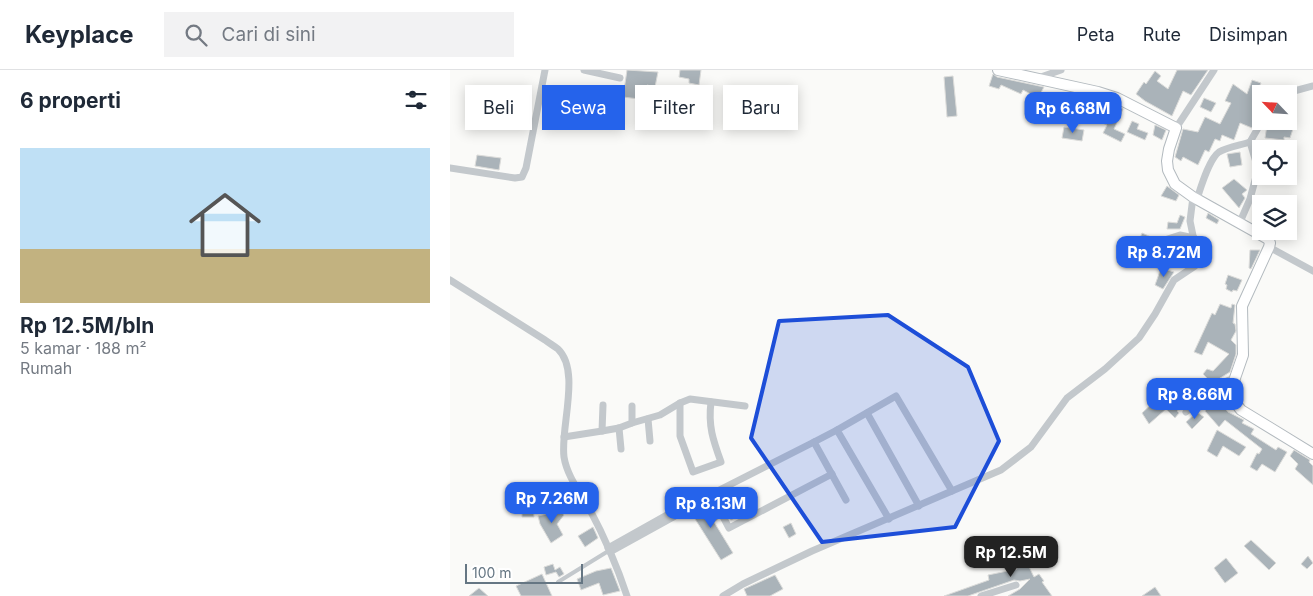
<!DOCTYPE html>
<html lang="id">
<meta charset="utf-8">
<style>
:root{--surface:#fff;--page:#f2f2f3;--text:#1f2937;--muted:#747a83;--line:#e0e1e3;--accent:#2563eb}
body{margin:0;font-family:Inter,sans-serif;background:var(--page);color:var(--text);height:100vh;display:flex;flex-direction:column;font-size:19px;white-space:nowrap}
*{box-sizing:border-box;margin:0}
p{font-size:16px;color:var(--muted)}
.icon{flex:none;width:28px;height:28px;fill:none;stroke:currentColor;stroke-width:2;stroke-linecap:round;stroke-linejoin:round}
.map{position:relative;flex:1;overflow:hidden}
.drawer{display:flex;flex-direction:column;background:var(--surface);width:450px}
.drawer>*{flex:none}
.banner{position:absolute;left:15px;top:15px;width:475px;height:45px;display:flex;gap:10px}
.needle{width:32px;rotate:295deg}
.tools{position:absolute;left:802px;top:15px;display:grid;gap:10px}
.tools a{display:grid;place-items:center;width:45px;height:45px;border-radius:0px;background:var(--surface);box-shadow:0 2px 12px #0003;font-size:25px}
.scale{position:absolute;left:15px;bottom:12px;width:118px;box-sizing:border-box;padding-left:5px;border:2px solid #657683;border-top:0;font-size:14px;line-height:18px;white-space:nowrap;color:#657683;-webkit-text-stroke:4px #fff;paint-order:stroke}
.price{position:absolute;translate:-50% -42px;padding:0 11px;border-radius:10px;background:var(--accent);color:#fff;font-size:16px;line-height:32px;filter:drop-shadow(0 1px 2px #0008)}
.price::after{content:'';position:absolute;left:50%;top:30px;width:15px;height:11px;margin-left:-8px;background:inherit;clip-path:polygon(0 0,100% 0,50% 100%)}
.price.current{background:#222;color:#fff}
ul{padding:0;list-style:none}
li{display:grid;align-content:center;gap:10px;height:265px;padding:0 20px}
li+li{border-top:1px solid var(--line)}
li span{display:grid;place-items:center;height:155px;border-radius:0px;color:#555}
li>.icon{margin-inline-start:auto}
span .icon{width:90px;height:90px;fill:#fffc;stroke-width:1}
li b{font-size:21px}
h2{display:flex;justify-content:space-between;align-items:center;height:60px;padding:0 20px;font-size:21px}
.tag{padding:0 18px;border-radius:0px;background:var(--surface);box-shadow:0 2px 12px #0003;font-size:18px;line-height:45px}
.tag.current{background:var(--accent);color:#fff}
header{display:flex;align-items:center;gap:30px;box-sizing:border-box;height:70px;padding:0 25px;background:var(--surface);border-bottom:1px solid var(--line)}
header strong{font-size:24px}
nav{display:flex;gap:28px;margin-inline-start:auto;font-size:18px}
.search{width:350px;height:45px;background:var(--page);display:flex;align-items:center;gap:12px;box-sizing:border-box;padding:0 18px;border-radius:0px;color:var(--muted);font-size:19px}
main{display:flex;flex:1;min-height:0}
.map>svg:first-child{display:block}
</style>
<header>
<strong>Keyplace</strong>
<div class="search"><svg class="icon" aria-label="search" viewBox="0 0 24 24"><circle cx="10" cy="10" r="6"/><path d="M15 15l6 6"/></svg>Cari di sini</div>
<nav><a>Peta</a><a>Rute</a><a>Disimpan</a></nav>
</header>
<main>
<section class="drawer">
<h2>6 properti<svg class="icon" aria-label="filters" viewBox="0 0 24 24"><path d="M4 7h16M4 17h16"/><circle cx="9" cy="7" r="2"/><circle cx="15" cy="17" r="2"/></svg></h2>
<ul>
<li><span style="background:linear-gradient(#bfe0f5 65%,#c2b280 0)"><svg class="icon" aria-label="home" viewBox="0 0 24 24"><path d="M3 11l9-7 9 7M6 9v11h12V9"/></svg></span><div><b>Rp 12.5M/bln</b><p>5 kamar · 188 m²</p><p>Rumah</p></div></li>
</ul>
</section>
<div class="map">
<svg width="863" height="526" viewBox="0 0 863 526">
<rect width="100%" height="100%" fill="#fafaf8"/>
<g fill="#aab3b9" stroke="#dcdcda">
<polygon points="177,0 208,2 205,17 197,15 196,18 190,16 189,29 173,27"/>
<polygon points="230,0 251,0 249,15 239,13 239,9 229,7"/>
<polygon points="727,0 758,0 741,25 733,21 722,46 695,31 686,24 694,12 696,14 705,1 711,6 707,11 718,19"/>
<polygon points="543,4 547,7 594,17 588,28 573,20 571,24 551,15 549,19 539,16"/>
<polygon points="503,6 507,46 497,47 494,7"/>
<polygon points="802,10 811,13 807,21 811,25 811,44 809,43 802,58 790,53 784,70 772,65 770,71 765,69 759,82 755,80 748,95 733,87 731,91 725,87 733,59 748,62 755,47 770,54 781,33 775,31 783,14 797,24"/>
<polygon points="754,28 766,33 761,42 750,37"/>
<polygon points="655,31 673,39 664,59 675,64 671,72 653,63 657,55 645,50"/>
<polygon points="682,51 689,54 687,59 698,63 695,70 677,62"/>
<polygon points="828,51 838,52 836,57 843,59 840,68 834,67 834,70 815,68 817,55 827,55"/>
<polygon points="705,55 716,60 712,70 703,65"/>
<polygon points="614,57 634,60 632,71 612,68"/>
<polygon points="790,82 792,95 780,97 777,84"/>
<polygon points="27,85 51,88 49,100 25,96"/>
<polygon points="784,109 797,120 792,124 795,128 789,138 772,118"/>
<polygon points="717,116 729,125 726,131 711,126"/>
<polygon points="758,143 769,150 767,154 756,148"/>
<polygon points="730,145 735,147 730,159 717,159 718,152 727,153"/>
<polygon points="692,163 701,167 691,174 688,173"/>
<polygon points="754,168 758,187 752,188 749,169"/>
<polygon points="730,170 739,172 741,183 730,185 728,171"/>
<polygon points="800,180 810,180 801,199 799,198"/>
<polygon points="711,198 724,202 713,219 705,215"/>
<polygon points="778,205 792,210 787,221 783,220 782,222 776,219 777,215 775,214"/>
<polygon points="770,234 781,238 782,234 785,235 783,253 785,254 786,261 781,270 786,275 786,284 780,302 762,313 753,304 757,299 763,301 779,284 758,272 752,285 744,282 762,243 765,245"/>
<polygon points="728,312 736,316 732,323 741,329 727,341 729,343 725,348 716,339 699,354 692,343 706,330 707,332 721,315 724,318"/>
<polygon points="772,319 775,323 766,329 778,342 794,350 792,353 804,359 801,364 826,380 828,377 837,382 825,402 812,394 807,401 800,397 807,383 809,384 812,379 775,350 769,357 755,341 760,336 756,331"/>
<polygon points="747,342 754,347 742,359 736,352"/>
<polygon points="767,360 796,377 789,386 773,376 767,387 757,381"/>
<polygon points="844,380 860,390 859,392 863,396 863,415 845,399 848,394 840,386"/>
<polygon points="280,422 292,444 281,450 269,428"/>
<polygon points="72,426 83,426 84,447 72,447"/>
<polygon points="259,431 268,449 264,452 283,483 271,490 240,441"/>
<polygon points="104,436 114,445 107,454 113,465 101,473 90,454 88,446 97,444"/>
<polygon points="341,453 346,464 339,468 333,457"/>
<polygon points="143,457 148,468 135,477 128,466"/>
<polygon points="566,470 584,507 589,504 594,511 592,512 602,526 558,526 570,519 580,509 570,511 564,510 518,526 494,526 539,510 538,505 567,499 554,477"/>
<polygon points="801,470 826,493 819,500 794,476"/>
<polygon points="858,486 863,493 857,499 851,494"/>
<polygon points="776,488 788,503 775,513 764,498"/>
<polygon points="103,494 105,500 110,497 114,504 109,507 106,502 96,505 94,497"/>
<polygon points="161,498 170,521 153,525 149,513 131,520 127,509 146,501"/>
<polygon points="92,504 102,526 71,526 66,516"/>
<polygon points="325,505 333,519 320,526 297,526 294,519"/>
<polygon points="705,517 711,526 692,526"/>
<polygon points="29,518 38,526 19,526"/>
</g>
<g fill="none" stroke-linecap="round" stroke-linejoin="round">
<defs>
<polyline id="secondary" points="548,0 648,22 667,28 726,58 719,79 717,91 718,100 725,114 743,127 818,169 820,173 819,177 792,236 793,285 785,308 782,323 784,331 791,340 863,384"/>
</defs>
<use href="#secondary" stroke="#b3babf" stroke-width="12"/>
<polyline stroke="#c3c8cc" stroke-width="4" points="108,512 160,480"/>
<g stroke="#c3c8cc" stroke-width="7">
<polyline points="134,0 170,8"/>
<polyline points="588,8 611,0"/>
<polyline points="833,24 863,16"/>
<polyline points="726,58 764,0"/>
<polyline points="0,98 65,108 72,107 76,98 95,0"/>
<path d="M747 129C751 117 759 89 769 82 777 77 791 75 800 72L812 51"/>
<polyline points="790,152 800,129 808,99 800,72"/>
<polyline points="696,176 730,165 744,168"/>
<polyline points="819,177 863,201"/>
<path d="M0 210 95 270C99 273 104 276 108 279 131 301 110 358 114 387 117 406 130 422 139 438 154 466 167 496 177 526"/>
<path d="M230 333V366L243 402 271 392C263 370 258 356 261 332"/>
<path d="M736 342C751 328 764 314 785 308"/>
<polyline points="417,343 469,436"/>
<polyline points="198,349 200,371"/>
<polyline points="182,353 210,345 230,333 240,329 295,336"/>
<polyline points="169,358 171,379"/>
<polyline points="387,360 364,372 396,430"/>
<polyline points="152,361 169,358 182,353 182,336"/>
<polyline points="114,367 152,361 153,335"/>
<polyline points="261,424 279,458 382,404"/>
<polyline points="439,449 387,360 446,326 502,421"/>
<polyline points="158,478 224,441 230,440 364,372"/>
<polyline points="160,482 227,445 230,440"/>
<polyline points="273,526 293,514 362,481 551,400 581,377 617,328 655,299 689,268 705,244 724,210 745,196 747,185 740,151 743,127"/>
<polyline points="531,526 566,515"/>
</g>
<use href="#secondary" stroke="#fff" stroke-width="10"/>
</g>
<path fill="#1d4ed8" fill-opacity="0.2" stroke="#1d4ed8" stroke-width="4" stroke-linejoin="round" d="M438 245 518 297 549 371 505 457 372 472 301 368 329 251Z"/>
</svg>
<div class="tools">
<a><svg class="needle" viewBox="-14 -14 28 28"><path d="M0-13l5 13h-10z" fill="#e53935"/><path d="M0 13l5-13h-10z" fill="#747a83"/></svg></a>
<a><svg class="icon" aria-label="locate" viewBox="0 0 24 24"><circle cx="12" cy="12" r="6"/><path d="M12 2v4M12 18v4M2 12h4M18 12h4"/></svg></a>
<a><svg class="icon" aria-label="layers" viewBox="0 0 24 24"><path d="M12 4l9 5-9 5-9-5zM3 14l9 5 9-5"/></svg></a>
</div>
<div class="scale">100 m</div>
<b class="price" style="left:623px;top:64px">Rp 6.68M</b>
<b class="price" style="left:714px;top:208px">Rp 8.72M</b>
<b class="price" style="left:745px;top:350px">Rp 8.66M</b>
<b class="price" style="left:102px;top:454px">Rp 7.26M</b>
<b class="price" style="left:261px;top:459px">Rp 8.13M</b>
<b class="price current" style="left:561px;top:508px">Rp 12.5M</b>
<div class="banner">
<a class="tag">Beli</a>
<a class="tag current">Sewa</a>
<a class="tag">Filter</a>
<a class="tag">Baru</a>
</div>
</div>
</main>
